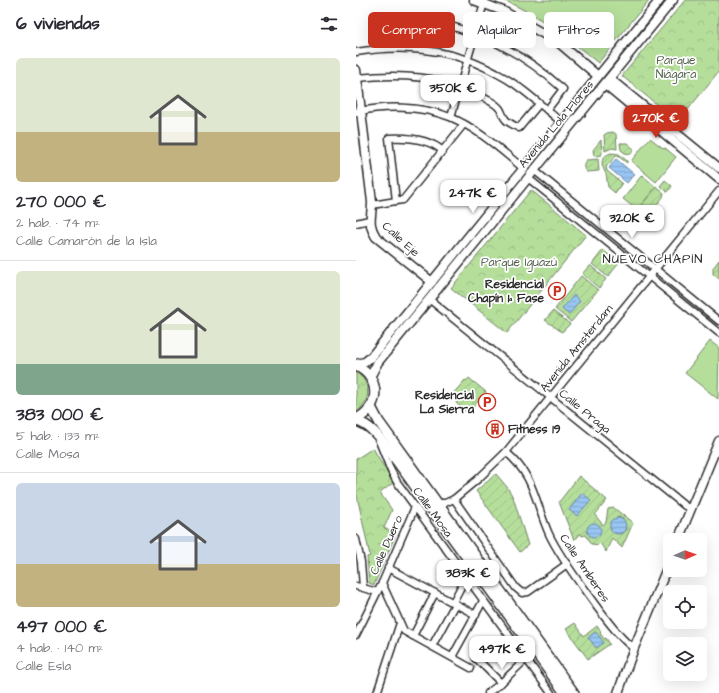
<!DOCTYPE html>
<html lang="es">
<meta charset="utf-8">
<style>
:root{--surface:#fff;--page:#f7f7f7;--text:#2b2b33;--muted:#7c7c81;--line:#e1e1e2;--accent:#c8321e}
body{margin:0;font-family:"Architects Daughter",sans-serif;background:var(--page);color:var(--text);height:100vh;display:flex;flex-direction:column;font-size:15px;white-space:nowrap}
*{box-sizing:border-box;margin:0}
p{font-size:13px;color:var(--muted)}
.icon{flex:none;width:22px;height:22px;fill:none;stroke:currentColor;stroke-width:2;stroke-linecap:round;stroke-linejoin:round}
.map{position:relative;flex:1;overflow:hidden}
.drawer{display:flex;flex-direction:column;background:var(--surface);width:356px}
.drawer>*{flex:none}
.top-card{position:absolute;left:12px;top:12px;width:291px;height:36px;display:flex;gap:8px}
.needle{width:26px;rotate:88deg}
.tools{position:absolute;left:307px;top:533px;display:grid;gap:8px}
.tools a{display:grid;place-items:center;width:44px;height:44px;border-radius:6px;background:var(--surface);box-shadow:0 4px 16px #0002;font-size:20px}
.price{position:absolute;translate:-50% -34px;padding:0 9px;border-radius:8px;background:#fff;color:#222;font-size:13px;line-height:26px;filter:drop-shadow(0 1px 2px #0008)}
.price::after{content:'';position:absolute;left:50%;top:24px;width:12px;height:9px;margin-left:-6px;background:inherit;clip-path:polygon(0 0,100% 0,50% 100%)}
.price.on{background:var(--accent);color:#fff}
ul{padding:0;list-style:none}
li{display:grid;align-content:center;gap:8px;height:212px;padding:0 16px}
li+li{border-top:1px solid var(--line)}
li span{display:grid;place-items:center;height:124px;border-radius:6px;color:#555}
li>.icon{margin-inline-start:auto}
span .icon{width:72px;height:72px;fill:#fffc;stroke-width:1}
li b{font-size:17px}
h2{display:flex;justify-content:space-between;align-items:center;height:48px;padding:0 16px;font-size:17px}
.chip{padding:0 14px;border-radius:6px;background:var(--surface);box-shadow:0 4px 16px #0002;font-size:14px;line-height:36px}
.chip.on{background:var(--accent);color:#fff}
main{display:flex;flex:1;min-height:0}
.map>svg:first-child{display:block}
</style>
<main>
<section class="drawer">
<h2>6 viviendas<svg class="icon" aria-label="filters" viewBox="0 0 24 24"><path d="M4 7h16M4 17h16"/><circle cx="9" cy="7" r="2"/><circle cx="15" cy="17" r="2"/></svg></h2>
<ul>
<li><span style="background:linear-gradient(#dfe7d0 60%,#c2b280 0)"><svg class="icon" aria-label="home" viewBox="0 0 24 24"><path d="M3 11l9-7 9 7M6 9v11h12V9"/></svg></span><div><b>270 000 €</b><p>2 hab. · 74 m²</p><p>Calle Camarón de la Isla</p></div></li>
<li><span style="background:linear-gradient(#dfe7d0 75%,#7fa58c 0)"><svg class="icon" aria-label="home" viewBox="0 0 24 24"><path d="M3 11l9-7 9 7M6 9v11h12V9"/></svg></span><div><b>383 000 €</b><p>5 hab. · 133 m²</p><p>Calle Mosa</p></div></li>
<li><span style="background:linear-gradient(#c9d6e8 65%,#c2b280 0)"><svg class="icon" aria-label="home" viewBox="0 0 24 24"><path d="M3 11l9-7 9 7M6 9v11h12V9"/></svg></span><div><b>497 000 €</b><p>4 hab. · 140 m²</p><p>Calle Esla</p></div></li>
</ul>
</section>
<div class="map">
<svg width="363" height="693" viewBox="0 0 363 693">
<defs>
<pattern id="grass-tufts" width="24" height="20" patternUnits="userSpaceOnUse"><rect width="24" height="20" fill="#b5de9b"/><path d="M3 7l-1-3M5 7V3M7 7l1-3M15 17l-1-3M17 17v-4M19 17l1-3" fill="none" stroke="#9cbf86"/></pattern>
<pattern id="park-crowns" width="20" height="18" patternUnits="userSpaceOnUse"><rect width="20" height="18" fill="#b5de9b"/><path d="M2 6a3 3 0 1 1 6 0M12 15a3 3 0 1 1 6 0" fill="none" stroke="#9cbf86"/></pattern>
<pattern id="garden-furrows" width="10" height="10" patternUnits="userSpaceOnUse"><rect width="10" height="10" fill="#b5de9b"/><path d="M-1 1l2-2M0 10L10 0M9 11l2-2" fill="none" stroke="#9cbf86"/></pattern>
<pattern id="water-rules" width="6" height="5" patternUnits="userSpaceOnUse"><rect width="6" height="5" fill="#98c5f2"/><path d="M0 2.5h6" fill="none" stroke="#83a9d0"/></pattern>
</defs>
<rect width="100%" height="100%" fill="#fff"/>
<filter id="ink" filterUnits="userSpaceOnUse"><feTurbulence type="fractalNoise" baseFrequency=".025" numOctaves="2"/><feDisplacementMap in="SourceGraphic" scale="8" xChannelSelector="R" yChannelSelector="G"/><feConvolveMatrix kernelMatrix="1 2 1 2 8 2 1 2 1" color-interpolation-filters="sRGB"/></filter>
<g filter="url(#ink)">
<path fill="url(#grass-tufts)" stroke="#708463" d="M0 372C15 382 16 402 0 412Z"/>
<g fill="url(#park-crowns)" stroke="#708463">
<polygon points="329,0 363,0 363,71 322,122 266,76"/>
<polygon points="175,190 230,235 151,333 95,288"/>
<polygon points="17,448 37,483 24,493 36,510 28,528 40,534 18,585 13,583 11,557 14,556 0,491 0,459"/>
</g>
<g fill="url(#garden-furrows)" stroke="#708463" fill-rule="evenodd">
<polygon points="257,132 260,134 261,149 256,148 249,151 248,135 251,133"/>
<polygon points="245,140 246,153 245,155 238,156 237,150"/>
<polygon points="264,143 271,143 278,149 275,154 269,153 265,150"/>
<path d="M255 153 263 154 271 161V163L262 156H260L250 167 251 171 266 183 259 193 252 187C251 183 251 177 250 174 245 165 243 157 255 153Z"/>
<path d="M242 159 243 171 230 172C227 167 227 164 230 160Z"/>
<polygon points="309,180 316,186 312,192 304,186"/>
<polygon points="300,187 308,193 307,197 292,216 289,217 281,210"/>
<polygon points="247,250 263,263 252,277 236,264"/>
<polygon points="363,260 363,279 357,274 357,268"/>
<polygon points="234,265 250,279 243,288 226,274"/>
<polygon points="225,276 242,290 215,322 199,309"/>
<polygon points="197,311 214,324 206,332 189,320"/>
<polygon points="113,378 130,392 112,413 100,403 101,401 95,396 109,380 110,381"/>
<polygon points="140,474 151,487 157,497 172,545 164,552 120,491"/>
<path d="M223 476 251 500 239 515 247 525 250 522 252 509 258 508 277 523 266 548 256 538 250 552 244 543 242 545 236 544 230 535 226 536 224 533 218 540 203 502ZM262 517 267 519 270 529 264 534 254 526 256 521Z"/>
<polygon points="219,623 228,636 241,626 245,632 244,633 248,639 250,638 254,644 232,659 210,629"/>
</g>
<g fill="#b5de9b" stroke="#708463">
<path d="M147 0H293L242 63C212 38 183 15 147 0Z"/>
<polygon points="294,138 307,148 308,147 320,157 300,182 275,161"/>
<polygon points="286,175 300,187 281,210 267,199"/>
<polygon points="354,341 363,348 362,399 329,373"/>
</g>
<g fill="url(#water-rules)" stroke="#6c87a2">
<polygon points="260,159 278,174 271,183 253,168"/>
<polygon points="218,295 224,301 213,315 206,309"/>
<polygon points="226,493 235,500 221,516 213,510"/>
<circle cx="262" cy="526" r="8"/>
<circle cx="238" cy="530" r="7"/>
<polygon points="240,632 248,643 240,648 232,637"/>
</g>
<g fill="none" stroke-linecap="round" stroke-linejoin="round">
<defs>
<g id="street">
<path d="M21 49 19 20C90 13 155 42 207 89L191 110"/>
<path d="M0 52C49 44 98 49 142 74 165 86 185 105 205 122"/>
<path d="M1 78C45 73 94 76 132 100 136 102 141 105 144 109 146 112 147 117 150 120 153 123 159 126 163 128L183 104"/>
<path d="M0 112C30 105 65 106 94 117 121 128 145 150 167 168"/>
<polyline points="95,117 128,3"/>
<path d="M87 151C73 139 51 137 33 138L40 201 47 200 108 124"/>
<polyline points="178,170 363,321"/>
<polyline points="172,178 363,333"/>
<polyline points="16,205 40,201"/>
<polyline points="0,223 13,220"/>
<polyline points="73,299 329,506 335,509"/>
<polyline points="23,441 35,471 41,482 195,693"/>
<path d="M150 452C179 476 179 503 193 534 202 554 261 640 278 648"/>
<polyline points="98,499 160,588 166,593 172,592 211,564"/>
<polyline points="82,503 89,503 98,499 122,479 150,452 363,191"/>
<polyline points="0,539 5,562 7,587"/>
<polyline points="32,568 120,615"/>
<polyline points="26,583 48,631 115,668"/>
<polyline points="0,586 21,592"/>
<polyline points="97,602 110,577"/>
<polyline points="0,635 26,583 59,507"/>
<polyline points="57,636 79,593"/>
<polyline points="76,646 99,604"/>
<polyline points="96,657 127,601"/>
<polyline points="120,658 145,683"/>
<polyline points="21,693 44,623"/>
<polyline points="132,693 145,683 170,659"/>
</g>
<g id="secondary">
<polyline points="118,0 147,11 202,42 242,76"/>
<path d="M0 70 16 202C16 217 11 223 20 237L76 282"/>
<polyline points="254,79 363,168"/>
<polyline points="249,84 363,179"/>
<polyline points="0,364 9,362 15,357 304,0"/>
<polyline points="14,377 22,362 317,0"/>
<polyline points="322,540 363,441"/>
<polyline points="262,693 278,648 314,561"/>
</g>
<g id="primary">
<path d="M0 366C25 377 25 408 0 419"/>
<polyline points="15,407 23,422 218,693"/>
<path d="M0 421C16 425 25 440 35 453L209 693"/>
</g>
</defs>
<use href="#street" stroke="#2b2b2b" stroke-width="9"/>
<use href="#secondary" stroke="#2b2b2b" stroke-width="11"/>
<use href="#primary" stroke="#2b2b2b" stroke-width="12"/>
<use href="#street" stroke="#fff" stroke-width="6"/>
<use href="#secondary" stroke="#fff" stroke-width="8"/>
<use href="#primary" stroke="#fff" stroke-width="9"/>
</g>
</g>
<defs>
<symbol id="parking-ring" viewBox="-11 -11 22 22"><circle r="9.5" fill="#fff" stroke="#c8321e" stroke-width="1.5"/><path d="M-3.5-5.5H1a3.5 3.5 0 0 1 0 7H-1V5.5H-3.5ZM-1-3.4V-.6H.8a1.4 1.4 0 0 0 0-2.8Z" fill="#c8321e"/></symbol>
<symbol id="building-ring" viewBox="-11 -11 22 22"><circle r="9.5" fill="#fff" stroke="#c8321e" stroke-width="1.5"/><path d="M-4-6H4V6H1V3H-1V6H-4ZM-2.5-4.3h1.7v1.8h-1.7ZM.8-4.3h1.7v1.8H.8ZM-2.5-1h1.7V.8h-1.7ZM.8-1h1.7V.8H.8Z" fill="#c8321e"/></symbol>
</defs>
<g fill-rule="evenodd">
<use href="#parking-ring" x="191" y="281" width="20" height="20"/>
<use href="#parking-ring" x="121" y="392" width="20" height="20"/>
<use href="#building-ring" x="129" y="419" width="20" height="20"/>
</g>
<g text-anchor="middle" stroke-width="3.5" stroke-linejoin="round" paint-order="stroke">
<g font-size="12" fill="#54614d" stroke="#fff">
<text x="320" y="64">Parque<tspan x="320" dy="14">Niágara</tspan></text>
<text x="163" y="266">Parque Iguazú</text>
</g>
<g font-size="12" fill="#2b2b2b" stroke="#fff">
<text transform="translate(200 124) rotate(-50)" y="4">Avenida Lola Flores</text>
<text transform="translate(45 239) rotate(42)" y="4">Calle Eje</text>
<text transform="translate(220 348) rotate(-51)" y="4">Avenida Amsterdam</text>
<text transform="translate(229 411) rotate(39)" y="4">Calle Praga</text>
<text transform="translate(77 512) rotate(54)" y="4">Calle Mosa</text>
<text transform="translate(30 545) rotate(-66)" y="4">Calle Duero</text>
<text transform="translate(229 568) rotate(56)" y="4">Calle Amberes</text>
</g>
<g font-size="12" font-weight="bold" fill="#2b2b2b" stroke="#fff" text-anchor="end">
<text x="188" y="288">Residencial<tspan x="188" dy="14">Chapín 1ª Fase</tspan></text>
<text x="118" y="399">Residencial<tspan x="118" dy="14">La Sierra</tspan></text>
<text x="152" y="433" text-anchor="start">Fitness 19</text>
</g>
<g font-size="13" letter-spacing="1" fill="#2b2b2b" stroke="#fff">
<text x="297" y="263">NUEVO CHAPÍN</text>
</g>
</g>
</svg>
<div class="tools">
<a><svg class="needle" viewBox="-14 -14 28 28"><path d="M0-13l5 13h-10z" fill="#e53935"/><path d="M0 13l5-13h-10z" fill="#7c7c81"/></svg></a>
<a><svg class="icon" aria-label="locate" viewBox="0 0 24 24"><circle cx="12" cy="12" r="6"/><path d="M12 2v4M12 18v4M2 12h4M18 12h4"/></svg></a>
<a><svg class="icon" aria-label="layers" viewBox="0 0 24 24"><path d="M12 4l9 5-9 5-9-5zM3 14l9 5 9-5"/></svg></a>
</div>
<b class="price" style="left:97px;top:109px">350K €</b>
<b class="price on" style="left:300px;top:139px">270K €</b>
<b class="price" style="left:117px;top:214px">247K €</b>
<b class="price" style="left:276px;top:239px">320K €</b>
<b class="price" style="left:112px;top:594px">383K €</b>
<b class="price" style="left:146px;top:670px">497K €</b>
<div class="top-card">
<a class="chip on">Comprar</a>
<a class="chip">Alquilar</a>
<a class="chip">Filtros</a>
</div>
</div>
</main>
